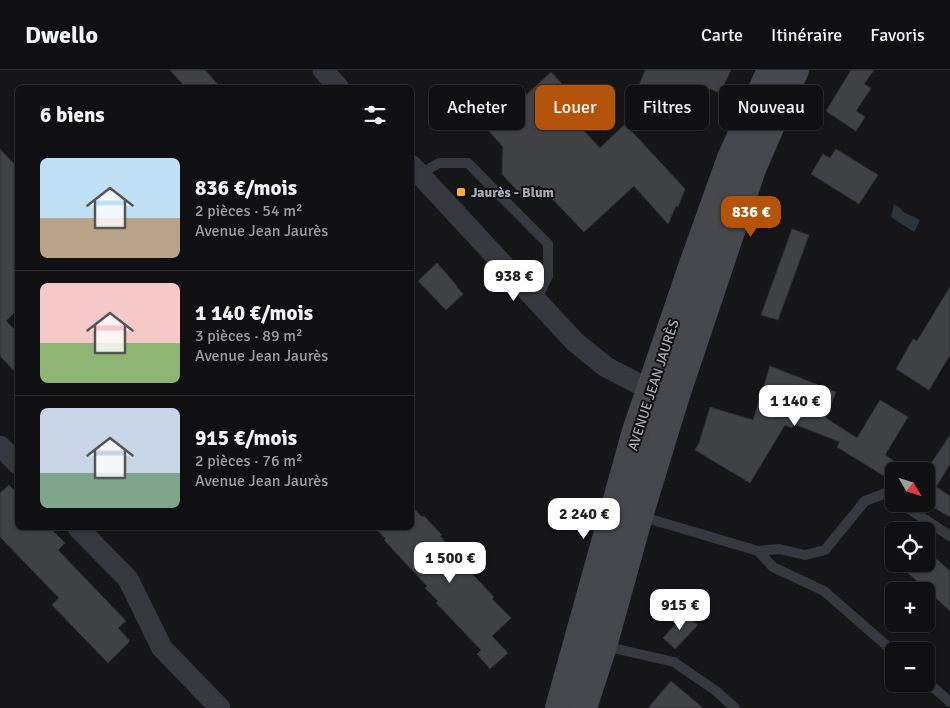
<!DOCTYPE html>
<html lang="fr">
<meta charset="utf-8">
<style>
:root{--surface:#101012;--page:#1e1e20;--text:#f1f3f6;--muted:#9c9d9f;--line:#303032;--accent:#b45309}
body{margin:0;font-family:Signika,sans-serif;background:var(--page);color:var(--text);height:100vh;display:flex;flex-direction:column;font-size:19px;white-space:nowrap}
*{box-sizing:border-box;margin:0}
p{font-size:16px;color:var(--muted)}
.icon{flex:none;width:28px;height:28px;fill:none;stroke:currentColor;stroke-width:2;stroke-linecap:round;stroke-linejoin:round}
.map{position:relative;flex:1;overflow:hidden}
.panel{position:absolute;left:15px;top:15px;width:399px;height:445px;display:flex;flex-direction:column;background:var(--surface);border-radius:8px;box-shadow:0 1px 4px #0004,0 0 0 1px var(--line)}
.panel>*{flex:none}
.top-card{position:absolute;left:429px;top:15px;width:446px;height:45px;display:flex;gap:10px}
.needle{width:32px;rotate:128deg}
.buttons{position:absolute;left:885px;top:392px;display:grid;gap:10px}
.buttons a{display:grid;place-items:center;width:50px;height:50px;border-radius:8px;background:var(--surface);box-shadow:0 1px 4px #0004,0 0 0 1px var(--line);font-size:25px}
.price{position:absolute;translate:-50% -42px;padding:0 11px;border-radius:10px;background:#fff;color:#222;font-size:16px;line-height:32px;filter:drop-shadow(0 1px 2px #0008)}
.price::after{content:'';position:absolute;left:50%;top:30px;width:15px;height:11px;margin-left:-8px;background:inherit;clip-path:polygon(0 0,100% 0,50% 100%)}
.price.on{background:var(--accent);color:#fff}
ul{padding:0;list-style:none}
li{display:flex;align-items:center;gap:15px;height:125px;padding:0 25px}
li+li{border-top:1px solid var(--line)}
li span{display:grid;place-items:center;flex:none;width:140px;height:100px;border-radius:8px;color:#555}
li>.icon{margin-inline-start:auto}
span .icon{width:60px;height:60px;fill:#fffc;stroke-width:1}
li b{font-size:21px}
h2{display:flex;justify-content:space-between;align-items:center;height:60px;padding:0 25px;font-size:21px}
.tag{padding:0 18px;border-radius:8px;background:var(--surface);box-shadow:0 1px 4px #0004,0 0 0 1px var(--line);font-size:18px;line-height:45px}
.tag.on{background:var(--accent);color:#fff}
header{display:flex;align-items:center;gap:30px;box-sizing:border-box;height:70px;padding:0 25px;background:var(--surface);border-bottom:1px solid var(--line)}
header strong{font-size:24px}
nav{display:flex;gap:28px;margin-inline-start:auto;font-size:18px}
.map>svg:first-child{display:block}
</style>
<header>
<strong>Dwello</strong>
<nav><a>Carte</a><a>Itinéraire</a><a>Favoris</a></nav>
</header>
<div class="map">
<svg width="950" height="638" viewBox="0 0 950 638">
<rect width="100%" height="100%" fill="#161618"/>
<polygon fill="#2c353c" points="894,134 900,138 903,142 920,150 914,162 891,147"/>
<g fill="#404145" stroke="#303034">
<polygon points="170,0 205,0 221,18 186,18"/>
<polygon points="645,0 731,0 720,23 710,19 699,42 639,15"/>
<polygon points="851,0 874,0 864,14 871,18 856,41 865,47 856,61 826,41"/>
<polygon points="551,2 582,35 570,46 600,78 625,54 685,119 678,137 676,136 668,154 634,116 584,162 539,115 524,128 502,104 503,77 488,60"/>
<polygon points="0,79 18,98 18,239 6,251 18,263 18,305 0,286"/>
<polygon points="836,79 878,105 859,134 811,104 823,84 830,88"/>
<polygon points="792,159 809,165 778,250 761,245"/>
<polygon points="437,193 457,216 456,216 463,224 446,240 418,211"/>
<polygon points="950,217 950,285 929,320 896,299 913,269 917,271"/>
<polygon points="770,296 836,322 826,348 857,368 880,330 908,347 885,385 894,391 894,412 837,377 840,372 794,354 792,358 785,355 750,413 695,380 699,373 710,337 753,350"/>
<polygon points="950,365 950,394 936,417 950,426 950,447 926,433 926,401"/>
<polygon points="9,415 18,424 18,458 50,458 65,473 58,480 126,551 118,558 130,571 108,593 52,535 59,528 0,467 0,423"/>
<polygon points="411,436 422,447 424,446 442,465 440,466 458,486 457,488 494,527 492,529 511,548 492,566 508,583 490,599 477,584 481,580 436,533 438,531 425,518 427,516 384,470 386,469 375,458 411,458"/>
<polygon points="926,480 950,501 950,541 898,494 926,494"/>
<polygon points="685,544 698,555 675,579 663,568"/>
<polygon points="671,611 703,638 648,638"/>
</g>
<g fill="none" stroke-linecap="round" stroke-linejoin="round">
<g stroke="#37383d" stroke-width="10">
<polyline points="420,104 439,93 468,93 548,174 548,206 536,230"/>
<polyline points="902,434 950,466"/>
<polyline points="640,446 758,481 773,497 824,521 894,582"/>
<polyline points="758,481 779,479 805,485 825,480 865,431 886,423 894,428"/>
<polyline points="604,576 674,592 716,621 735,638"/>
<polyline points="926,611 950,632"/>
</g>
<g stroke="#37383d" stroke-width="21">
<polyline points="323,0 339,18"/>
<polyline points="411,95 575,272 606,297 641,315 665,321"/>
<polyline points="0,376 18,394"/>
<polyline points="78,458 128,509 162,578 220,638"/>
</g>
<g stroke="#45474d" stroke-width="28">
<polyline points="559,638 636,361 692,197 731,88 771,0"/>
<polyline points="583,638 603,576 639,446 676,325 752,99 795,0"/>
</g>
</g>
<rect fill="#f2b134" stroke="#111113" stroke-width="2" x="456" y="117" width="10" height="10" rx="2.5"/>
<g text-anchor="middle" stroke-width="4" stroke-linejoin="round" paint-order="stroke">
<g font-size="14" font-weight="bold" fill="#a8adb8" stroke="#111113" text-anchor="start">
<text x="471" y="127">Jaurès - Blum</text>
</g>
<g font-size="14" fill="#a8adb8" stroke="#111113">
<text transform="translate(653 315) rotate(-72)" y="5">AVENUE JEAN JAURÈS</text>
</g>
</g>
</svg>
<div class="buttons">
<a><svg class="needle" viewBox="-14 -14 28 28"><path d="M0-13l5 13h-10z" fill="#e53935"/><path d="M0 13l5-13h-10z" fill="#9c9d9f"/></svg></a>
<a><svg class="icon" aria-label="locate" viewBox="0 0 24 24"><circle cx="12" cy="12" r="6"/><path d="M12 2v4M12 18v4M2 12h4M18 12h4"/></svg></a>
<a>+</a>
<a>−</a>
</div>
<b class="price on" style="left:751px;top:168px">836 €</b>
<b class="price" style="left:514px;top:232px">938 €</b>
<b class="price" style="left:795px;top:357px">1 140 €</b>
<b class="price" style="left:584px;top:470px">2 240 €</b>
<b class="price" style="left:450px;top:514px">1 500 €</b>
<b class="price" style="left:680px;top:561px">915 €</b>
<div class="top-card">
<a class="tag">Acheter</a>
<a class="tag on">Louer</a>
<a class="tag">Filtres</a>
<a class="tag">Nouveau</a>
</div>
<section class="panel">
<h2>6 biens<svg class="icon" aria-label="filters" viewBox="0 0 24 24"><path d="M4 7h16M4 17h16"/><circle cx="9" cy="7" r="2"/><circle cx="15" cy="17" r="2"/></svg></h2>
<ul>
<li><span style="background:linear-gradient(#bfe0f5 60%,#b9a48a 0)"><svg class="icon" aria-label="home" viewBox="0 0 24 24"><path d="M3 11l9-7 9 7M6 9v11h12V9"/></svg></span><div><b>836 €/mois</b><p>2 pièces · 54 m²</p><p>Avenue Jean Jaurès</p></div></li>
<li><span style="background:linear-gradient(#f6c9c9 60%,#8fb573 0)"><svg class="icon" aria-label="home" viewBox="0 0 24 24"><path d="M3 11l9-7 9 7M6 9v11h12V9"/></svg></span><div><b>1 140 €/mois</b><p>3 pièces · 89 m²</p><p>Avenue Jean Jaurès</p></div></li>
<li><span style="background:linear-gradient(#c9d6e8 65%,#7fa58c 0)"><svg class="icon" aria-label="home" viewBox="0 0 24 24"><path d="M3 11l9-7 9 7M6 9v11h12V9"/></svg></span><div><b>915 €/mois</b><p>2 pièces · 76 m²</p><p>Avenue Jean Jaurès</p></div></li>
</ul>
</section>
</div>
